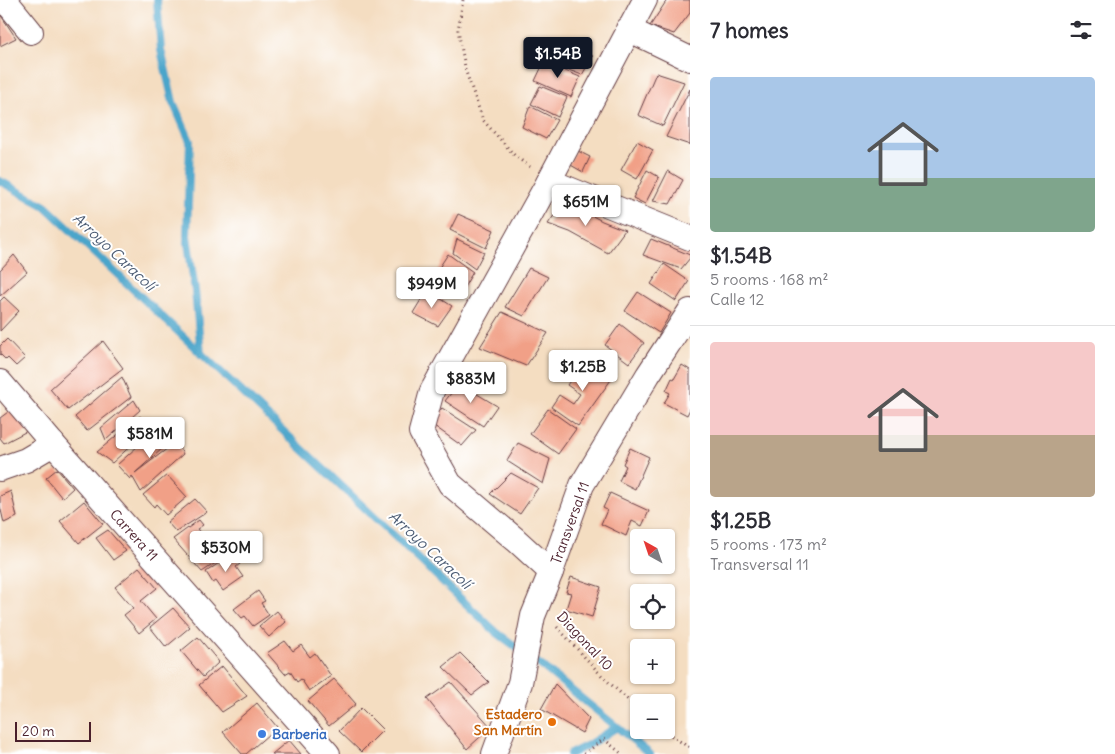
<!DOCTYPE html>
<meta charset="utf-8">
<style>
:root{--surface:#fff;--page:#f2f2f3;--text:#2b2b33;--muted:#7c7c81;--line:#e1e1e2;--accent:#111827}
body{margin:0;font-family:Delius,sans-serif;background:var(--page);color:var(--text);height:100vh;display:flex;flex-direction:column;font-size:19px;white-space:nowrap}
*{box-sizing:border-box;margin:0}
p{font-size:16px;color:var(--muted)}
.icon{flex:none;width:28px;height:28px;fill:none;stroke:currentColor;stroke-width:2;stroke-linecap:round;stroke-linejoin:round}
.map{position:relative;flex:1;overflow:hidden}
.drawer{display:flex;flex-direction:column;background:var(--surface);width:425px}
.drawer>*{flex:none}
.needle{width:32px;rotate:320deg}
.tools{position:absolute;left:630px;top:529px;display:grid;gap:10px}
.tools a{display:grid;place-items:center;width:45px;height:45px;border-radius:5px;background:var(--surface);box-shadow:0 1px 4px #0004;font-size:25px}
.scale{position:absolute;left:15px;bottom:12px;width:76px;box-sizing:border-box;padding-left:5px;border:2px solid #4a1f2b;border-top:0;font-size:14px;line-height:18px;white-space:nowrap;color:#4a1f2b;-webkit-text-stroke:4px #fff;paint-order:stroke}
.price{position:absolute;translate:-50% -42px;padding:0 11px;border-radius:5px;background:#fff;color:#222;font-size:16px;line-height:32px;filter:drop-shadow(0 1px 2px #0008)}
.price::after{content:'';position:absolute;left:50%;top:30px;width:15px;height:11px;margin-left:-8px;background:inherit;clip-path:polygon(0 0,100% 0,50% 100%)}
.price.current{background:var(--accent);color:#fff}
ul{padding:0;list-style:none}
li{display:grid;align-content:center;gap:10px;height:265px;padding:0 20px}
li+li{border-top:1px solid var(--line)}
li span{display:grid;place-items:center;height:155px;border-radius:5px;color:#555}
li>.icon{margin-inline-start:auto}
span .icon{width:90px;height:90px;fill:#fffc;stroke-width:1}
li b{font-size:21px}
h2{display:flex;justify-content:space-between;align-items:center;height:60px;padding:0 20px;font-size:21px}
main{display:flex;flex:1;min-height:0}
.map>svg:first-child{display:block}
</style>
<main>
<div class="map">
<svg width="690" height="754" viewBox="0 0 690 754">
<rect width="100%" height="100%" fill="#fff"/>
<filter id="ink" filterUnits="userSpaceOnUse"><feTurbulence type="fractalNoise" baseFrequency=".02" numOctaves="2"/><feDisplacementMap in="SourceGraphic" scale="10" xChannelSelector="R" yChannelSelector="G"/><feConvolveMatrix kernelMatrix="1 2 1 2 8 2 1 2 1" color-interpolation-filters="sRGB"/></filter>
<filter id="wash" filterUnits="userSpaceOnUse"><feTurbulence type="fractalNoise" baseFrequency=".0096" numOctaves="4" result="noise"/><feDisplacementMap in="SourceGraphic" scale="20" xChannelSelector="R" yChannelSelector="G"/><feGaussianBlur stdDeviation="1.12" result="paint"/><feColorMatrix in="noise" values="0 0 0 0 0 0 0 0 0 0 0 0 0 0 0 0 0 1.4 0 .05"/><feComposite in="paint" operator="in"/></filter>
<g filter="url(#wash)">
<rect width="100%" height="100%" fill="#f4ddc1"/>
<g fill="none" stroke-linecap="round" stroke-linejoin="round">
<g stroke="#4ca5ca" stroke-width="8">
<polyline points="157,0 161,50 173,102 190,141 187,236 195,291 201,354"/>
<polyline points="0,181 45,206 496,632 543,667 650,754"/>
<polyline points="570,754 588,745 617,727"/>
</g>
</g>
<g id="blocks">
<g fill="#f1a087">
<polygon points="667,0 690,0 690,13 674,34 650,26"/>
<polygon points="0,14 16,38 0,46"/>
<polygon points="549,48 593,56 582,75 545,61"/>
<polygon points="544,62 580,77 571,97 535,81"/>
<polygon points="656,73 684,82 663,126 638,115"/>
<polygon points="540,86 567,97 558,117 531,104"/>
<polygon points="690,89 690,145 666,137"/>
<polygon points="530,106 557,120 546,139 522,127"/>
<polygon points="637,141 653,150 637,179 621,170"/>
<polygon points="576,150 590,157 583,172 569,164"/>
<polygon points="647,170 659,177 645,204 633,198"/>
<polygon points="668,171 683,180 670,204 653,201"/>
<polygon points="564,201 602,221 625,230 608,253 570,232 548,224"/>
<polygon points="458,214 494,230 486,248 450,230"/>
<polygon points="457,239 484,252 475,269 453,253"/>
<polygon points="651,239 690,255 690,258 681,269 643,255"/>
<polygon points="448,254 473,272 460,294 429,283"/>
<polygon points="14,255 27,272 0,296 0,270"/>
<polygon points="664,264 689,281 676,301 651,284"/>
<polygon points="529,268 548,277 524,316 505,307"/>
<polygon points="427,290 452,306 438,326 413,313"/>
<polygon points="638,292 671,313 659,333 625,311"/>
<polygon points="4,297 19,311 0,331 0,301"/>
<polygon points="502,312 548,333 526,366 480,347"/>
<polygon points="620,324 644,343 629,363 605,345"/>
<polygon points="7,339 25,358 16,366 8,358 6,360 0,354 0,346"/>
<polygon points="103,341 123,368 68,410 50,389"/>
<polygon points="586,358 613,377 578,426 551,407 559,395 573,404 580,394 567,385"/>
<polygon points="682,365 690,370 690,409 687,415 664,403 670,393 666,391 672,378 674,379"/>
<polygon points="122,377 131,397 87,431 75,417"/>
<polygon points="459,383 497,406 483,426 445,401"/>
<polygon points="134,400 140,410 106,440 101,428"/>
<polygon points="442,408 476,430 462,446 430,423"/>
<polygon points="12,409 29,430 4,443 0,438 0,418"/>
<polygon points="548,409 576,429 558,454 530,434"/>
<polygon points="140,416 150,428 112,463 97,452"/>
<polygon points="160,426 172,440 135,473 176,442 183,454 141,492 132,476 130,479 117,465"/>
<polygon points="518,443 550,459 543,484 507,461"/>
<polygon points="630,448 649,457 635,489 619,481 626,466 623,464"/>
<polygon points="57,469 73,488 62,498 46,478"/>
<polygon points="511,473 538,488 520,514 490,494"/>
<polygon points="167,475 187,497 166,515 156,504 154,507 143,495"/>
<polygon points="11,491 17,517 4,523 0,506 0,496"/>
<polygon points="610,493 649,511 642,526 632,521 626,536 601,524 607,510 603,508"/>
<polygon points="195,499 207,512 176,532 167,522"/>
<polygon points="84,501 103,524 79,543 60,521"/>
<polygon points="199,520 203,525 197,529 216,551 223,546 229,554 202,572 173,539"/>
<polygon points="108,530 126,551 113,560 96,538"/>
<polygon points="232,554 240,564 236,567 243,577 223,591 216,581 213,583 206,572"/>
<polygon points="139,567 157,588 141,601 156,619 139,633 124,615 133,608 115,587"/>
<polygon points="571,577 601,587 592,617 566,609 571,593 566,592"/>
<polygon points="258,591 265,601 261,603 269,615 253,626 245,616 242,618 234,609"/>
<polygon points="173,608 190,627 166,647 150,627"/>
<polygon points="277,611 286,622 269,637 259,626"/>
<polygon points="198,637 219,662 203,677 181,651"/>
<polygon points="285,641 293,651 301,645 310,657 315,653 331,676 309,691 301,679 297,682 290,671 285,674 267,653"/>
<polygon points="460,653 489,682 472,695 443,667"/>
<polygon points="222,666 247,696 222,712 199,685"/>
<polygon points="334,679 356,704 329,726 308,701"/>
<polygon points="451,682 491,727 467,749 427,699"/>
<polygon points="555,684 589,719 582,733 541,709"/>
<polygon points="257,703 277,727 246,754 242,754 223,732"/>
<polygon points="361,708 383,730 361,752 339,731"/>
<polygon points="289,740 301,754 272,754"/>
</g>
</g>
</g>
<g filter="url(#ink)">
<use href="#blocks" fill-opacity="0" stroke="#643c42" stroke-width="1"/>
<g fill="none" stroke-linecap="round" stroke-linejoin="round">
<defs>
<g id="street">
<polyline points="5,0 31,32"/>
<polyline points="628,29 690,59"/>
<polyline points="549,181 690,238"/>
<polyline points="0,382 53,444 328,754"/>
<polyline points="0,469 26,460 53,444"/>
<polyline points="551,572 516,540 450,484 421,432 432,391 549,181 645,0"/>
<polyline points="494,754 520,683 533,616 551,572 582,485 648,375 690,311"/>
</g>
</defs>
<use href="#street" stroke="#643c42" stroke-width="26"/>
<g stroke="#643c42" stroke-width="3" stroke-dasharray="1 4" stroke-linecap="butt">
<polyline points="463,0 458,30 466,72 483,120 515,156 530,167"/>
<polyline points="557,627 603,677 639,710"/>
<polyline points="663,730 690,748"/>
<polyline points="584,754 604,739 622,754"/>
</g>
<use href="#street" stroke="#fff" stroke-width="24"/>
</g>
</g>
<circle fill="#e8710a" stroke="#fff" stroke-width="2" cx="552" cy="722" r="5"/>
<circle fill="#3f7fe0" stroke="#fff" stroke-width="2" cx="262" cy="734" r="5"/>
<g text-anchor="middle" stroke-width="4" stroke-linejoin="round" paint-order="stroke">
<g font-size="14" fill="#4a1f2b" stroke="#fff">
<text transform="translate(570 523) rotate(-70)" y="5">Transversal 11</text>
<text transform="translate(134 535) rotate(48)" y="5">Carrera 11</text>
<text transform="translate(585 641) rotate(47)" y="5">Diagonal 10</text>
</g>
<g font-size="14" font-weight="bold" fill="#c56008" stroke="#fff" text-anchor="end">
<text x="542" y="719">Estadero<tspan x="542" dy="16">San Martín</tspan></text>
</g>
<g font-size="14" font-weight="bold" fill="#366cbe" stroke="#fff" text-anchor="start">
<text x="272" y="739">Barberia</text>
</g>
<g font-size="15" font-style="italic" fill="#4b5b73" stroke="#fff">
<text transform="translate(114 252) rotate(43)" y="5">Arroyo Caracolí</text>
<text transform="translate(430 550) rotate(43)" y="5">Arroyo Caracolí</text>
</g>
</g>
</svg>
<div class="tools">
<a><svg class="needle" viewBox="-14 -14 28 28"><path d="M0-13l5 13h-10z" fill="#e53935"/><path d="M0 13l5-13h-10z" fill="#7c7c81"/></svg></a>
<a><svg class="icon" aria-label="locate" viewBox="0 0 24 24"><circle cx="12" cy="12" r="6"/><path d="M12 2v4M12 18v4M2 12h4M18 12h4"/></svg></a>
<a>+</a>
<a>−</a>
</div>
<div class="scale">20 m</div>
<b class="price current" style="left:558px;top:79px">$1.54B</b>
<b class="price" style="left:586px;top:227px">$651M</b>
<b class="price" style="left:432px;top:309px">$949M</b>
<b class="price" style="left:583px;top:392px">$1.25B</b>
<b class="price" style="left:471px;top:404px">$883M</b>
<b class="price" style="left:150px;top:459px">$581M</b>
<b class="price" style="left:226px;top:573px">$530M</b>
</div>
<section class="drawer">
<h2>7 homes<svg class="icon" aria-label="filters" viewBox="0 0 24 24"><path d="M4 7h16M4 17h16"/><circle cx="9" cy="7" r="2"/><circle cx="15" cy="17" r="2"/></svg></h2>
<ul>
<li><span style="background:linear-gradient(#a9c7e8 65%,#7fa58c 0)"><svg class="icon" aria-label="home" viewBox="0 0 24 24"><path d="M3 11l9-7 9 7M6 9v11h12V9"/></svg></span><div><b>$1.54B</b><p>5 rooms · 168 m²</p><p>Calle 12</p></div></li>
<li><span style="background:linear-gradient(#f6c9c9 60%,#b9a48a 0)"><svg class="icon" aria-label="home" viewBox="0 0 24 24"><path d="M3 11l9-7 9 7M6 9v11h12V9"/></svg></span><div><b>$1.25B</b><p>5 rooms · 173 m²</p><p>Transversal 11</p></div></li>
</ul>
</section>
</main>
